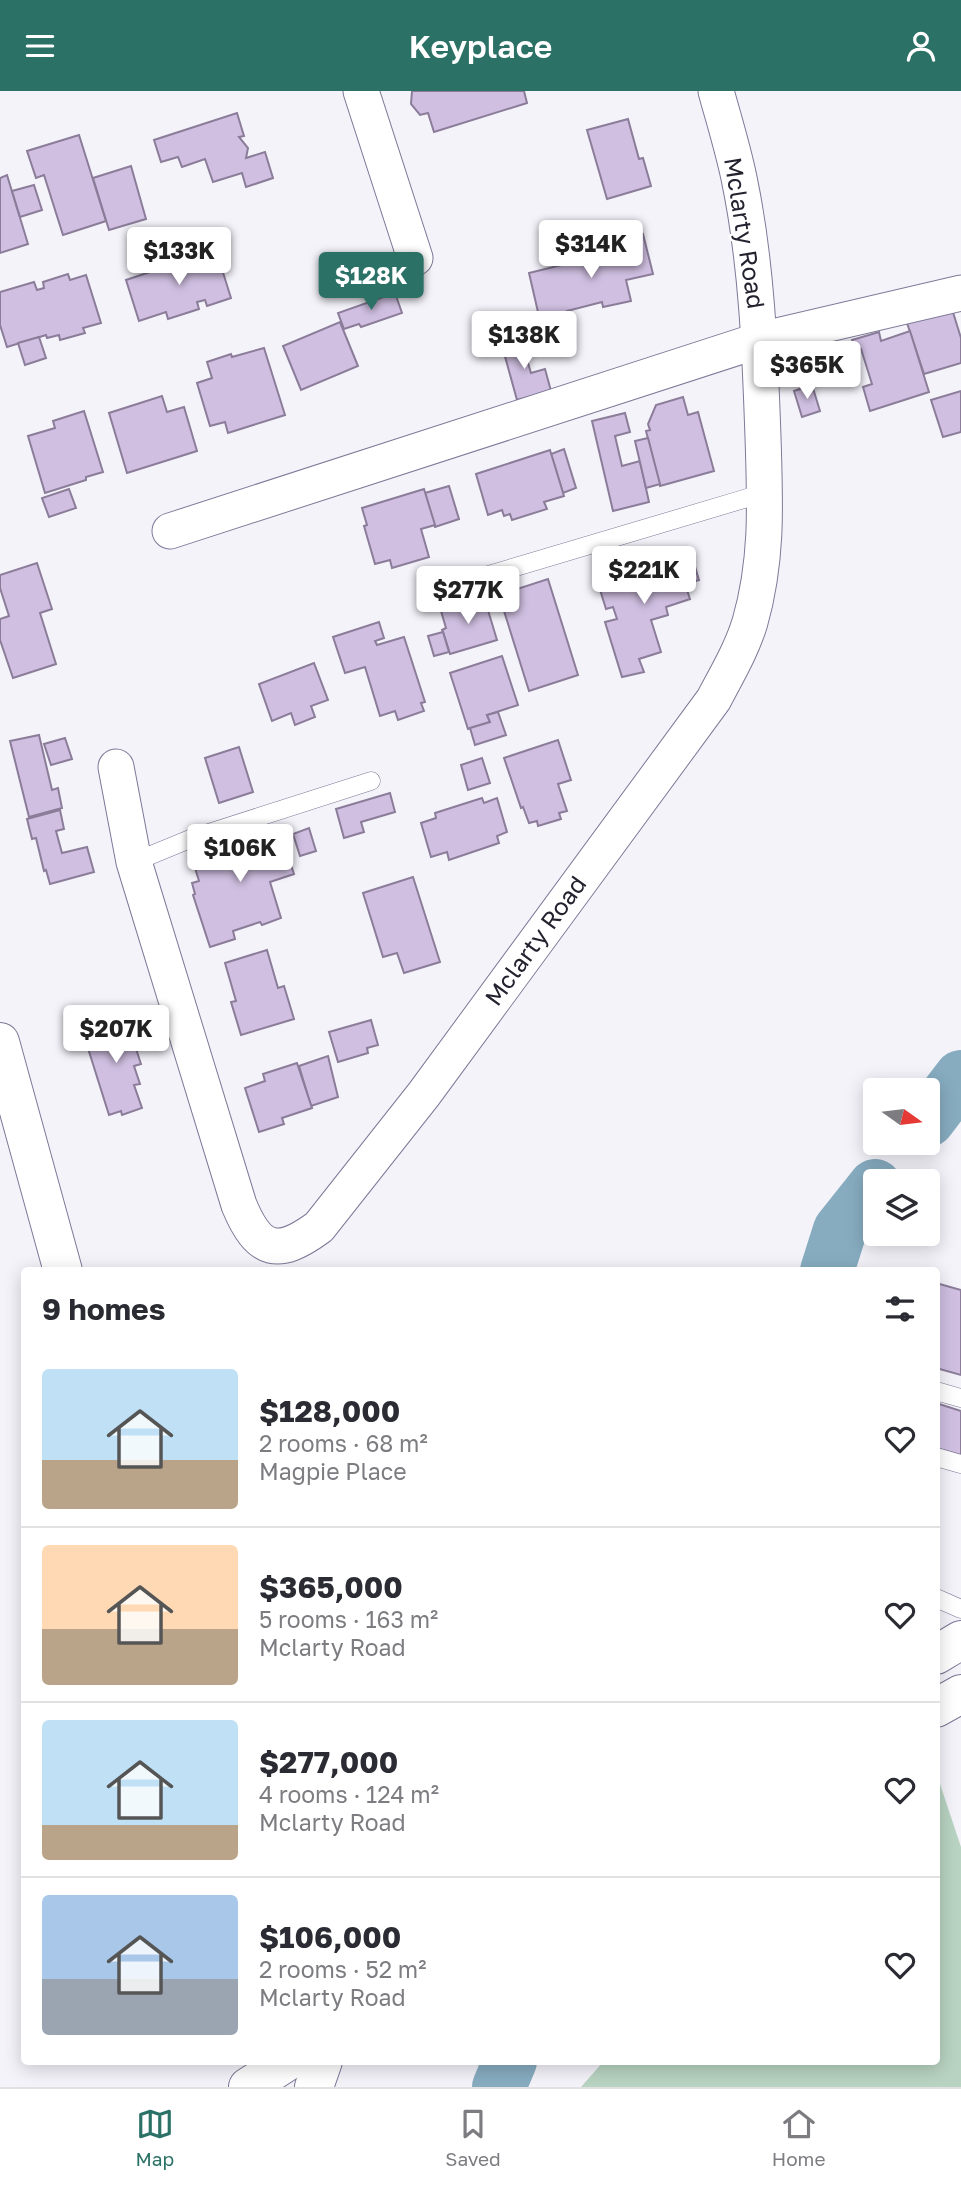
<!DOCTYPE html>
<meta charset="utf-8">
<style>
:root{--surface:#fff;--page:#f2f2f3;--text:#2b2b33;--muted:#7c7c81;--line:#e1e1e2;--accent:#2b7166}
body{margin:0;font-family:"Golos Text",sans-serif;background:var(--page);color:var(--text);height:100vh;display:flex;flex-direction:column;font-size:26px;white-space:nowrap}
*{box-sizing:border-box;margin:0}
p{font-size:23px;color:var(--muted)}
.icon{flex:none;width:38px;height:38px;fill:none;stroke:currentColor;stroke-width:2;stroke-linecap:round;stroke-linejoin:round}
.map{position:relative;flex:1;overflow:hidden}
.side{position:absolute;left:21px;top:1176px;width:919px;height:798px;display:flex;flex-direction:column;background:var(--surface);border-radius:7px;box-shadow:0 4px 18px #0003}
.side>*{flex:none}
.needle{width:46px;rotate:104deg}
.controls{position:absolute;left:863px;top:987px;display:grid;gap:14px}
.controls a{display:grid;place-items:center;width:77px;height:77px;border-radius:7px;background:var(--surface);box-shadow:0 4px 18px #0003;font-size:35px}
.price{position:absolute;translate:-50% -60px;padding:0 16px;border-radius:7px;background:#fff;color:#222;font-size:23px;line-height:46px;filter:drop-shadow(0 2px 4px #0008)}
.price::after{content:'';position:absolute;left:50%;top:42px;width:21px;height:16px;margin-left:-10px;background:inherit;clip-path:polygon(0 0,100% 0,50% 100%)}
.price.active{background:var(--accent);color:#fff}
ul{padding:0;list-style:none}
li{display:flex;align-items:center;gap:21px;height:175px;padding:0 21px}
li+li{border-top:2px solid var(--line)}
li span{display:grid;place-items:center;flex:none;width:196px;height:140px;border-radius:7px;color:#555}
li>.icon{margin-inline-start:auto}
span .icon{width:84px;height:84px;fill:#fffc;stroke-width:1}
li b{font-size:30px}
h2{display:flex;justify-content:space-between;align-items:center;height:84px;padding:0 21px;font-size:30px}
header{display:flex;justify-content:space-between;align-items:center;height:91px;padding:0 21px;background:var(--accent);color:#fff;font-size:32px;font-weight:600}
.dock{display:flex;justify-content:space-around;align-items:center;height:98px;border-top:2px solid var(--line);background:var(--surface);font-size:19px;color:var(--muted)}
.dock a{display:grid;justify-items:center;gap:4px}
.dock .active{color:var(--accent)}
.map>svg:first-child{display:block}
</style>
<header><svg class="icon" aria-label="menu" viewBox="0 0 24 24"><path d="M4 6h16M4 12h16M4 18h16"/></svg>Keyplace<svg class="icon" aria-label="person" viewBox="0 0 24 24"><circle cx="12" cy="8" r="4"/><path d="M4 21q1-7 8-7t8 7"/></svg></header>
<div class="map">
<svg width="961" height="1996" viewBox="0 0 961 1996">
<rect width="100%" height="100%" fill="#f4f3fa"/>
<polygon fill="#b8d3c1" points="939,1690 961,1756 961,1996 581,1996 603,1971 936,1970 936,1692"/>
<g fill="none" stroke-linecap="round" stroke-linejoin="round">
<g stroke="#87acc0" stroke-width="54">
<polyline points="928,1029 961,986"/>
<polyline points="827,1180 840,1139 875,1095"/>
<polyline points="499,1996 510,1970"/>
</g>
</g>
<g fill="#d0bfe1" stroke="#8b7d99" stroke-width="2">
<polygon points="412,0 524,0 527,12 434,41 428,22 420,24 411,13"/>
<polygon points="237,22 244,45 239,46 248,57 246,67 265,61 273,87 246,96 242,82 213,91 205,68 182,76 178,66 161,71 154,49"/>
<polygon points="628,28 639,68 643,67 651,95 607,108 587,39"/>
<polygon points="79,44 106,130 63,144 44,84 36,87 27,60"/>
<polygon points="131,75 146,128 109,139 93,87"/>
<polygon points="7,84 28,153 0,162 0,87"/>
<polygon points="34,94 42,119 20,126 12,100"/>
<polygon points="643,143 653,183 626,189 631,210 603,216 602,211 567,220 568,228 541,234 529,182 606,163 603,153"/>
<polygon points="216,159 231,207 207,215 205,209 197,211 199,218 168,228 166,221 139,230 126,189"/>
<polygon points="68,183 70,189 86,184 101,232 83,237 85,242 60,249 59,244 47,247 46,244 7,256 0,234 0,201 34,191 37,199 44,197 43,191"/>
<polygon points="395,202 402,222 361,236 359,233 344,238 338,222"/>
<polygon points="952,218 961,247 961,272 924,283 907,232"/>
<polygon points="340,231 358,275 301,299 283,255"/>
<polygon points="910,240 929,301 870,320 863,296 872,293 861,258 856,260 852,249 879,241 881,250"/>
<polygon points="520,245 531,282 545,278 551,300 517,309 501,251"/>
<polygon points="39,246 46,267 25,274 18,252"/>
<polygon points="264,257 285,324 228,342 225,331 210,335 197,292 212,287 207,271 231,263 232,266"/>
<polygon points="812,294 820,320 802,326 794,300"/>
<polygon points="961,300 961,341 943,346 931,309"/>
<polygon points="162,305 167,321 184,316 197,360 127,382 109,322"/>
<polygon points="683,306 688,324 698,321 714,380 660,395 646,340 650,339 648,333 656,314"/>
<polygon points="84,320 103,381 86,386 86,389 45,402 28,345 55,337 53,330"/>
<polygon points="625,322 630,341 615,345 622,375 640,370 649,411 613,420 592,330"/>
<polygon points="648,347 660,393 646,397 635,350"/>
<polygon points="564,358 576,397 563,402 551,363"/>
<polygon points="550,359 564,405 544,411 547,418 512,429 510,423 504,425 502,419 488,424 476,383"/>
<polygon points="449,395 459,428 435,436 425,402"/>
<polygon points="69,398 76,417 49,426 42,407"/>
<polygon points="424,398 435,434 421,438 429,466 392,477 390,469 375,473 364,435 367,434 362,417"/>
<polygon points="690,459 699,489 685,493 690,508 666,516 668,524 651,529 661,561 639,568 644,581 622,586 605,531 617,528 613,516 606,518 597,489"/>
<polygon points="37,472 52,518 40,522 56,573 13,587 0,549 0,528 9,525 0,497 0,484"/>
<polygon points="548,488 578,584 529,600 499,504"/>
<polygon points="484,506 497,549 450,563 443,541 442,539 446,537 441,520"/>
<polygon points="379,531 384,547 375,550 377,554 404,546 425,611 421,612 424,620 398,629 395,620 380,625 365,576 345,582 333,546"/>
<polygon points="443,541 449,561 434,565 428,545"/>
<polygon points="502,565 518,614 487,624 490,631 468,638 450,582"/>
<polygon points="314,572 328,609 311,615 315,626 295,634 291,622 272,630 259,593"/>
<polygon points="498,621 506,644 475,654 470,637 490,631 487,624"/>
<polygon points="39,644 52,699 58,697 62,717 29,726 10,650"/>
<polygon points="65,647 72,668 51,674 44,653"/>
<polygon points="558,649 571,689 558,693 567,720 559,722 561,728 538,735 537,730 529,732 523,716 521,717 504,667"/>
<polygon points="239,656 253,701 219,712 205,667"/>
<polygon points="482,667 490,692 468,699 461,674"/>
<polygon points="390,702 395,721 361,731 364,741 344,747 336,718"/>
<polygon points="482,707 484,712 497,707 507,741 497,745 499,752 449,769 447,761 431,766 421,732 436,727 435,722"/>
<polygon points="60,719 64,738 56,740 62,762 87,756 94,781 50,793 46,779 44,780 36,747 32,748 27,728"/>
<polygon points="279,736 294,783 270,791 281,827 262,834 260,831 233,840 235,848 210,856 193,804 195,803 192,792 199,790 191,764"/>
<polygon points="309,737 316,760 300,765 293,743"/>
<polygon points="413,786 440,871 404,882 397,862 383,866 363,802"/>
<polygon points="267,859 278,897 284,895 294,928 241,944 231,911 236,910 225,872"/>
<polygon points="125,924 141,973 134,975 140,993 134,994 142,1017 122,1024 121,1020 109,1024 86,951 96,948 91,935"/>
<polygon points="371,929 378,954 367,957 368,962 338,971 329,941"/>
<polygon points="328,965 338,1006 311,1015 299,975"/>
<polygon points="297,972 312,1017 282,1027 284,1033 259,1041 245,997 265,990 263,983"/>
<polygon points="936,1192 961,1199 961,1284 936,1277"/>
<polygon points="936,1312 961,1320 961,1364 936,1357"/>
</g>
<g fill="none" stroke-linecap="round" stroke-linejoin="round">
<defs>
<g id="service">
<polyline points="435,500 764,402"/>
<polyline points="134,771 190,748 371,690"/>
<polyline points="936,1300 961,1307"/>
<polyline points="936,1366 961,1373"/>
<polyline points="936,1507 961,1518"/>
</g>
<g id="minor">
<polyline points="361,0 415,167"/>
<polyline points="170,440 760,249 961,202"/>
<path d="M116 676 134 771 239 1114C259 1162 278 1166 319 1136L424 1003 714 608C727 583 742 558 750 531 768 468 765 411 763 346 760 260 757 173 739 87 733 58 724 29 716 0"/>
</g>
<g id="secondary">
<polyline points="936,1564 961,1549"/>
<polyline points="936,1617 961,1603"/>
<polyline points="248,1996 288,1970"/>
</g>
<g id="motorway">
<polyline points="0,951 63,1180"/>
<polyline points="314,1996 323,1970"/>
</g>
</defs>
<use href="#service" stroke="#7d7997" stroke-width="19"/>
<use href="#minor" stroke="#7d7997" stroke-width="37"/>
<use href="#secondary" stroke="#7d7997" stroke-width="40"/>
<use href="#motorway" stroke="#7d7997" stroke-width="40"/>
<use href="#service" stroke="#fff" stroke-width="18"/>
<use href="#minor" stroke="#fff" stroke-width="35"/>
<use href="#secondary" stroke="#fff" stroke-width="38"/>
<use href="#motorway" stroke="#fff" stroke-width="38"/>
</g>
<g text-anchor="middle" stroke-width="5" stroke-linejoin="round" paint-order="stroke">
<g font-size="24" fill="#24222f" stroke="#fff">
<text transform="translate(744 142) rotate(81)" y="8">Mclarty Road</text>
<text transform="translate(536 850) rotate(-54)" y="8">Mclarty Road</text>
</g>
</g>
</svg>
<div class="controls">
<a><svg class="needle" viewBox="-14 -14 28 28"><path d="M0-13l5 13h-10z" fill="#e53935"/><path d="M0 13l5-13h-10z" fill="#7c7c81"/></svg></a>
<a><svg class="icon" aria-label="layers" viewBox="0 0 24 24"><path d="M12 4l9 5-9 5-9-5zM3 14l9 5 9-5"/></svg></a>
</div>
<b class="price" style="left:591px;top:189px">$314K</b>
<b class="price" style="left:179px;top:196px">$133K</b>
<b class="price active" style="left:371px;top:221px">$128K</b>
<b class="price" style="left:524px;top:280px">$138K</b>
<b class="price" style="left:807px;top:310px">$365K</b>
<b class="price" style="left:644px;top:515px">$221K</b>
<b class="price" style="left:468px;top:535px">$277K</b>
<b class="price" style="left:240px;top:793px">$106K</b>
<b class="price" style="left:116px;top:974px">$207K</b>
<section class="side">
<h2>9 homes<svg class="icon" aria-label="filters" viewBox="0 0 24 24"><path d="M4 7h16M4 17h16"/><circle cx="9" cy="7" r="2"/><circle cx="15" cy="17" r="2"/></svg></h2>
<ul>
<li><span style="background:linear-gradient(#bfe0f5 65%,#b9a48a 0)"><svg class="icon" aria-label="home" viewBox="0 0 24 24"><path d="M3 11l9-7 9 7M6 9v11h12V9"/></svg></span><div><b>$128,000</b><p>2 rooms · 68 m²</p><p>Magpie Place</p></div><svg class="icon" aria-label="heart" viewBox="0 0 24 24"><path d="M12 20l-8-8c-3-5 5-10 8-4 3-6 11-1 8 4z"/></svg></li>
<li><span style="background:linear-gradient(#ffd9b3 60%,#b9a48a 0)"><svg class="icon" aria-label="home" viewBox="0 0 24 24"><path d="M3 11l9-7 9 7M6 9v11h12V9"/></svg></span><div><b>$365,000</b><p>5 rooms · 163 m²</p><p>Mclarty Road</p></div><svg class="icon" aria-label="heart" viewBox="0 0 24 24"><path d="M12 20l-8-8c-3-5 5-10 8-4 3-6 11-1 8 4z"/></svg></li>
<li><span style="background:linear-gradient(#bfe0f5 75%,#b9a48a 0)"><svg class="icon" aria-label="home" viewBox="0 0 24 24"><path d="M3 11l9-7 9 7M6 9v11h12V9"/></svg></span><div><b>$277,000</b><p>4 rooms · 124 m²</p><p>Mclarty Road</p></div><svg class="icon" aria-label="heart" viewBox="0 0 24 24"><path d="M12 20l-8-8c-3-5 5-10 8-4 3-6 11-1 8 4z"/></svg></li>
<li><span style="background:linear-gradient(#a9c7e8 60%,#9aa5b1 0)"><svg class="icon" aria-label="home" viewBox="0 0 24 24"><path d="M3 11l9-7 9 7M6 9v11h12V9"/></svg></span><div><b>$106,000</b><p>2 rooms · 52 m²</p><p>Mclarty Road</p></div><svg class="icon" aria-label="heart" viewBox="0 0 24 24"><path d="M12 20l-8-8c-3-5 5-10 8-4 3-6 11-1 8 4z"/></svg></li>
</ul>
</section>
</div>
<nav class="dock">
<a class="active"><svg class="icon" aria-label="map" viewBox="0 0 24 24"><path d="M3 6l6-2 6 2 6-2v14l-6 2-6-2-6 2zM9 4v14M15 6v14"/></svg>Map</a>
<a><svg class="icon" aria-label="saved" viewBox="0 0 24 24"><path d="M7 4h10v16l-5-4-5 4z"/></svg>Saved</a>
<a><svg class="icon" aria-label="home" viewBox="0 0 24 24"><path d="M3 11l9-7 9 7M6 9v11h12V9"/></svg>Home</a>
</nav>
